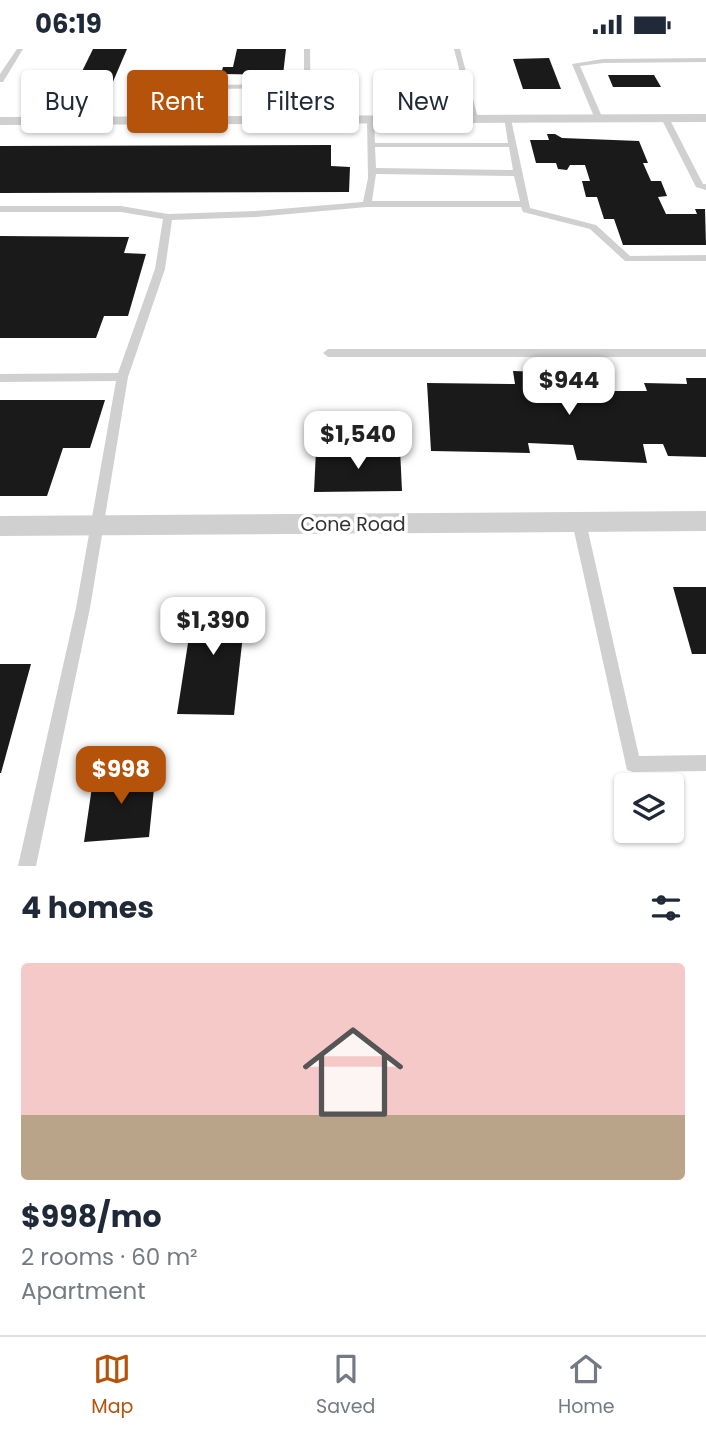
<!DOCTYPE html>
<meta charset="utf-8">
<style>
:root{--surface:#fff;--page:#f2f2f3;--text:#1f2937;--muted:#747a83;--line:#e0e1e3;--accent:#b45309}
body{margin:0;font-family:Poppins,sans-serif;background:var(--page);color:var(--text);height:100vh;display:flex;flex-direction:column;font-size:26px;white-space:nowrap}
*{box-sizing:border-box;margin:0}
p{font-size:23px;color:var(--muted)}
.icon{flex:none;width:38px;height:38px;fill:none;stroke:currentColor;stroke-width:2;stroke-linecap:round;stroke-linejoin:round}
.map{position:relative;height:817px;overflow:hidden}
.sheet{display:flex;flex-direction:column;background:var(--surface);flex:1}
.sheet>*{flex:none}
.top-card{position:absolute;left:21px;top:21px;width:665px;height:63px;display:flex;gap:14px}
.controls{position:absolute;left:614px;top:724px;display:grid;gap:14px}
.controls a{display:grid;place-items:center;width:70px;height:70px;border-radius:7px;background:var(--surface);box-shadow:0 2px 5px #0004;font-size:35px}
.price{position:absolute;translate:-50% -60px;padding:0 16px;border-radius:14px;background:#fff;color:#222;font-size:23px;line-height:46px;filter:drop-shadow(0 2px 4px #0008)}
.price::after{content:'';position:absolute;left:50%;top:42px;width:21px;height:16px;margin-left:-10px;background:inherit;clip-path:polygon(0 0,100% 0,50% 100%)}
.price.active{background:var(--accent);color:#fff}
ul{padding:0;list-style:none}
li{display:grid;align-content:center;gap:14px;height:371px;padding:0 21px}
li+li{border-top:2px solid var(--line)}
li span{display:grid;place-items:center;height:217px;border-radius:7px;color:#555}
li>.icon{margin-inline-start:auto}
span .icon{width:126px;height:126px;fill:#fffc;stroke-width:1}
li b{font-size:30px}
h2{display:flex;justify-content:space-between;align-items:center;height:84px;padding:0 21px;font-size:30px}
.tag{padding:0 24px;border-radius:7px;background:var(--surface);box-shadow:0 2px 5px #0004;font-size:24px;line-height:63px}
.tag.active{background:var(--accent);color:#fff}
.status{display:flex;justify-content:space-between;align-items:center;height:49px;padding:0 35px;background:var(--surface);direction:ltr}
.status svg{height:19px;fill:currentColor}
.tabs{display:flex;justify-content:space-around;align-items:center;height:98px;border-top:2px solid var(--line);background:var(--surface);font-size:19px;color:var(--muted)}
.tabs a{display:grid;justify-items:center;gap:4px}
.tabs .active{color:var(--accent)}
.map>svg:first-child{display:block}
</style>
<div class="status"><b>06:19</b><svg viewBox="0 0 49 12"><path d="M0 12V9h3v3zM5 12V6h3v6zM10 12V3h3v9zM15 12V0h3v12zM26 1h20v11H26zM47 4h2v5h-2z"/></svg></div>
<div class="map">
<svg width="706" height="817" viewBox="0 0 706 817">
<rect width="100%" height="100%" fill="#fff"/>
<g fill="#1a1a1a">
<polygon points="93,0 127,0 106,49 69,49"/>
<polygon points="237,0 286,0 283,26 221,25 223,18 233,18"/>
<polygon points="549,9 561,40 523,40 513,10"/>
<polygon points="608,26 654,26 661,38 613,38"/>
<polygon points="547,85 555,85 562,89 639,92 648,114 643,114 651,132 661,132 667,147 658,148 666,165 697,165 695,160 705,160 706,196 623,196 614,170 604,170 597,148 586,148 582,132 590,132 585,116 570,116 567,121 558,120 556,114 536,114 530,91 549,91"/>
<polygon points="331,96 331,117 350,118 349,143 0,144 0,97"/>
<polygon points="0,187 129,188 124,204 146,205 128,267 104,267 96,289 0,289"/>
<polygon points="513,322 600,325 606,342 647,342 644,334 687,335 686,329 706,329 706,408 668,407 663,395 643,395 647,414 577,411 573,396 528,394 530,404 431,402 427,334 515,335"/>
<polygon points="0,351 105,351 90,399 63,399 47,447 0,447"/>
<polygon points="400,400 402,442 314,443 316,401"/>
<polygon points="673,538 706,538 706,605 692,605"/>
<polygon points="195,549 247,550 234,666 177,665"/>
<polygon points="0,615 31,615 1,724 0,724"/>
<polygon points="156,720 149,788 84,793 94,724"/>
</g>
<g fill="none" stroke-linecap="round" stroke-linejoin="round">
<g fill="#d0d0d0" fill-rule="evenodd">
<polygon points="17,0 23,0 3,33 0,33 0,25"/>
<polygon points="304,0 310,0 311,74 304,72 304,39 198,40 196,41 188,72 184,74 180,72 189,40 194,36 304,35"/>
<polygon points="454,0 460,0 479,73 472,71"/>
<polygon points="706,9 706,13 603,14 580,17 603,70 599,72 595,70 572,15 603,10"/>
<polygon points="662,67 669,69 703,135 706,135 706,141 696,138 661,69"/>
<path d="M504 68 511 70 530 159 596 176 630 207 706 206V212H625L590 180 523 163 521 158H367L256 168 172 171 165 220 128 328 90 559 36 817H18L76 559 116 332 0 333V325L118 324 155 220 163 170 121 163H0V157H121L168 165 256 162 363 153 368 129 367 69 374 71 375 94H508ZM375 98H509L513 121 376 119ZM376 125 514 127 520 152H372Z"/>
<polygon points="328,300 706,300 706,308 328,308 323,304"/>
<polygon points="579,467 584,469 586,473 639,707 706,706 706,722 633,723 627,721 572,473 574,469"/>
</g>
<g fill="#d0d0d0" fill-rule="evenodd">
<polygon points="706,65 706,73 0,76 0,68"/>
<polygon points="706,462 706,482 0,487 0,467"/>
</g>
</g>
<g text-anchor="middle" stroke-width="7" stroke-linejoin="round" paint-order="stroke">
<g font-size="19" fill="#333" stroke="#fff">
<text x="353" y="482">Cone Road</text>
</g>
</g>
</svg>
<div class="controls">
<a><svg class="icon" aria-label="layers" viewBox="0 0 24 24"><path d="M12 4l9 5-9 5-9-5zM3 14l9 5 9-5"/></svg></a>
</div>
<b class="price" style="left:569px;top:368px">$944</b>
<b class="price" style="left:358px;top:422px">$1,540</b>
<b class="price" style="left:213px;top:608px">$1,390</b>
<b class="price active" style="left:121px;top:757px">$998</b>
<div class="top-card">
<a class="tag">Buy</a>
<a class="tag active">Rent</a>
<a class="tag">Filters</a>
<a class="tag">New</a>
</div>
</div>
<section class="sheet">
<h2>4 homes<svg class="icon" aria-label="filters" viewBox="0 0 24 24"><path d="M4 7h16M4 17h16"/><circle cx="9" cy="7" r="2"/><circle cx="15" cy="17" r="2"/></svg></h2>
<ul>
<li><span style="background:linear-gradient(#f6c9c9 70%,#b9a48a 0)"><svg class="icon" aria-label="home" viewBox="0 0 24 24"><path d="M3 11l9-7 9 7M6 9v11h12V9"/></svg></span><div><b>$998/mo</b><p>2 rooms · 60 m²</p><p>Apartment</p></div></li>
</ul>
</section>
<nav class="tabs">
<a class="active"><svg class="icon" aria-label="map" viewBox="0 0 24 24"><path d="M3 6l6-2 6 2 6-2v14l-6 2-6-2-6 2zM9 4v14M15 6v14"/></svg>Map</a>
<a><svg class="icon" aria-label="saved" viewBox="0 0 24 24"><path d="M7 4h10v16l-5-4-5 4z"/></svg>Saved</a>
<a><svg class="icon" aria-label="home" viewBox="0 0 24 24"><path d="M3 11l9-7 9 7M6 9v11h12V9"/></svg>Home</a>
</nav>
